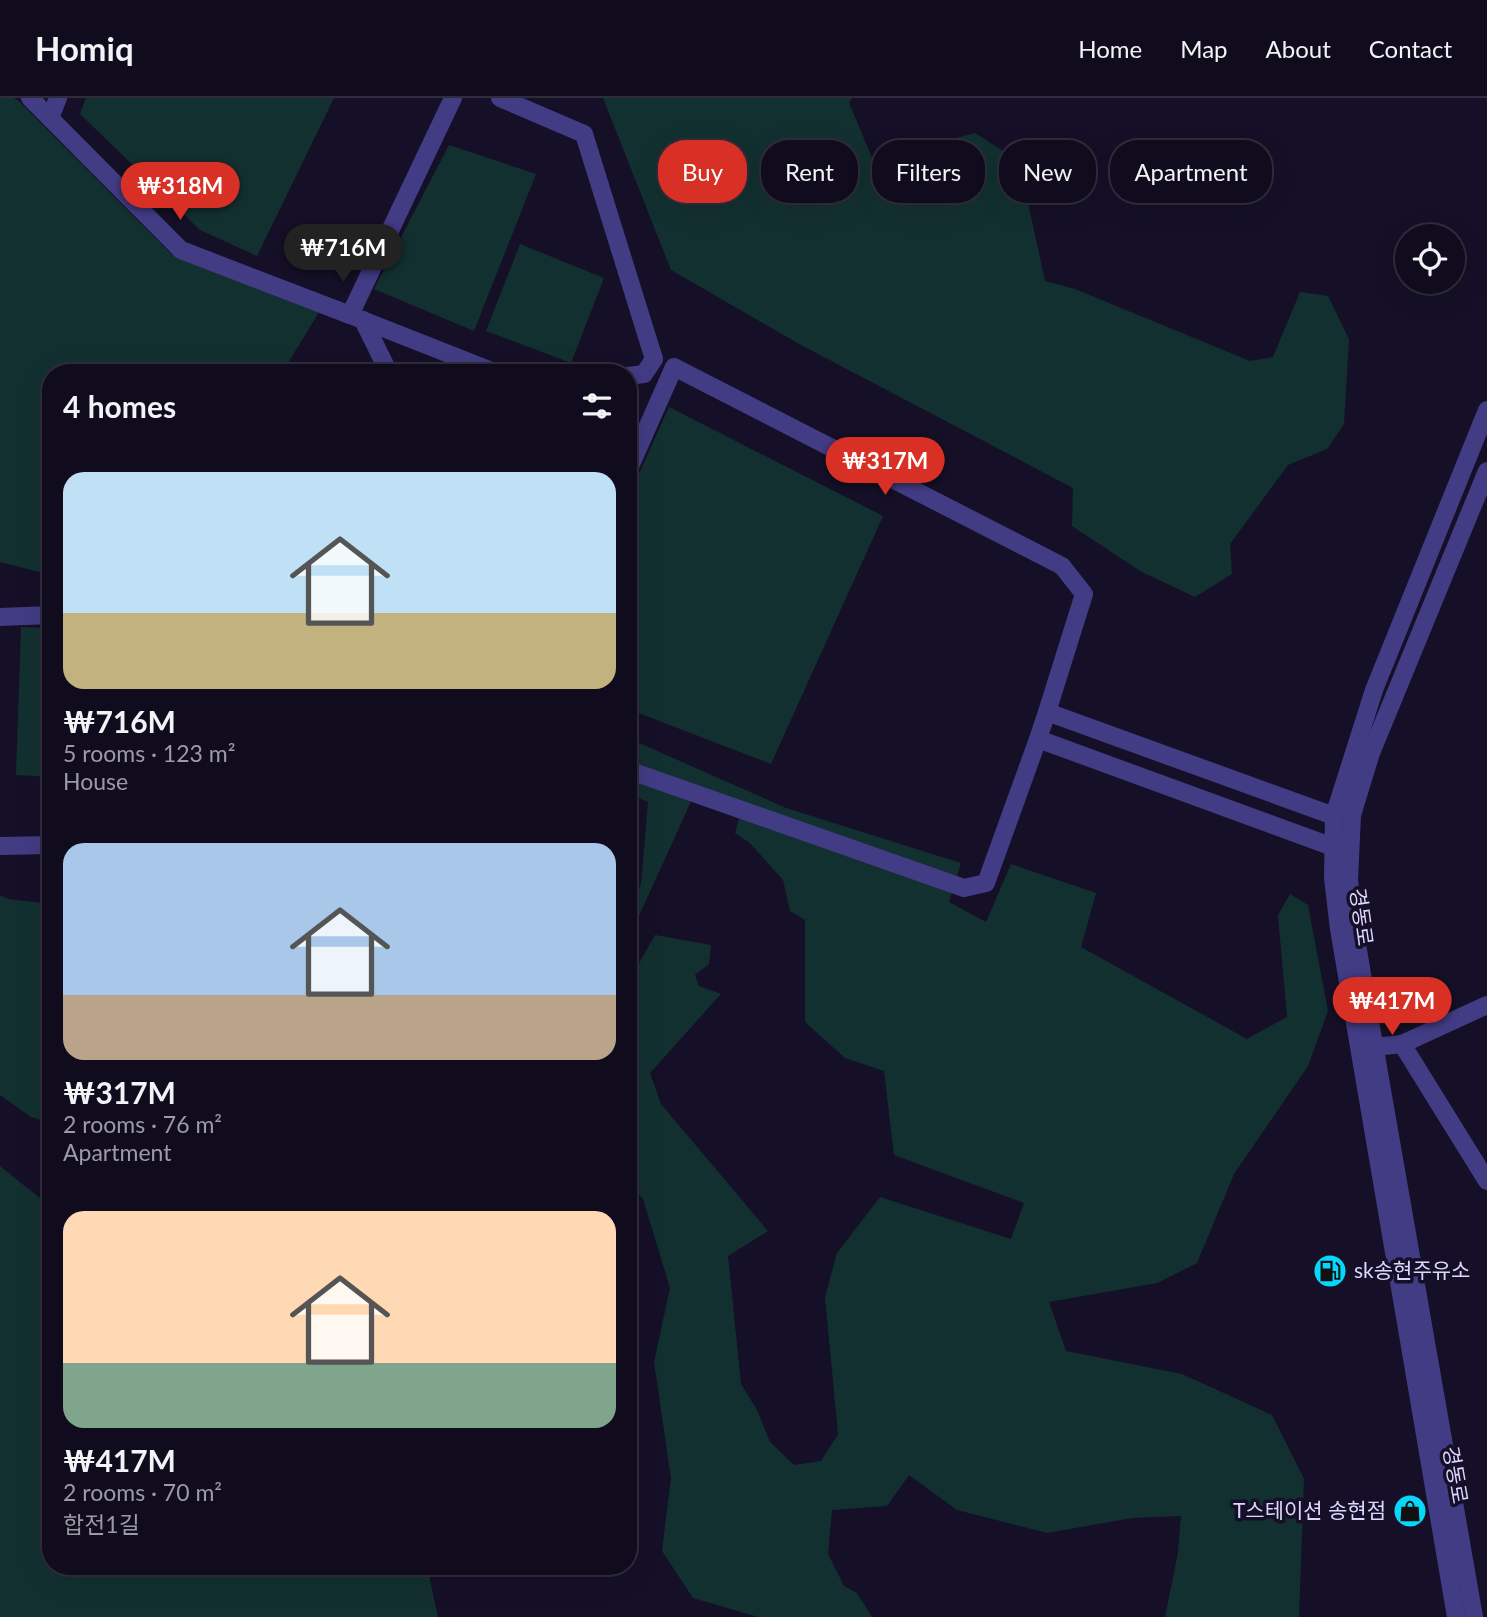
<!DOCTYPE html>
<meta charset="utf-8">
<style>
:root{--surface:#100c1d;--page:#1e1a2a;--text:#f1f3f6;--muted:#9c9ba4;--line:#302c3b;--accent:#d93025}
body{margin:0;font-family:Lato,"Noto Sans KR",sans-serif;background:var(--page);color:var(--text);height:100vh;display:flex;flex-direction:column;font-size:26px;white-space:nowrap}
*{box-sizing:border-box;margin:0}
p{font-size:23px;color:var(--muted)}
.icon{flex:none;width:38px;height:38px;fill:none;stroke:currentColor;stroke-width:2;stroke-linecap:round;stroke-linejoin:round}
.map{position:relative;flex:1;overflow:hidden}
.drawer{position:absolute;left:42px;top:266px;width:595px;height:1211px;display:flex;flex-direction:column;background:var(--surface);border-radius:28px;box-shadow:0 7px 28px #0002,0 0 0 2px var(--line)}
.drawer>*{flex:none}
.banner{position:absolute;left:658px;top:42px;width:665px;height:63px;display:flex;gap:14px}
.buttons{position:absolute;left:1395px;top:126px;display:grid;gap:14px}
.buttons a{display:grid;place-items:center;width:70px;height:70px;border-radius:50%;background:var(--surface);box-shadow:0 7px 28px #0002,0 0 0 2px var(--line);font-size:35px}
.price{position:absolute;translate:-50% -60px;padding:0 16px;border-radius:24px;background:var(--accent);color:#fff;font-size:23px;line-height:46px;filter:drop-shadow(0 2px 4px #0008)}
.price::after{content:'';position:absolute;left:50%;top:42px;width:21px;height:16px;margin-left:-10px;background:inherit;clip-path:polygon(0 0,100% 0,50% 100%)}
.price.selected{background:#222;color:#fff}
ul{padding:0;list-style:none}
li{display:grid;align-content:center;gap:14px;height:371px;padding:0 21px}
li span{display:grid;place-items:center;height:217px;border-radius:21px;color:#555}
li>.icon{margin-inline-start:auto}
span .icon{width:126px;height:126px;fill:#fffc;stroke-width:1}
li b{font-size:30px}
h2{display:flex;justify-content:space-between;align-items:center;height:84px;padding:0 21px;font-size:30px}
.tag{padding:0 24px;border-radius:28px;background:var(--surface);box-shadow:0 7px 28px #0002,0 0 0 2px var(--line);font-size:24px;line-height:63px}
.tag.selected{background:var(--accent);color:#fff}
header{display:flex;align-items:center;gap:42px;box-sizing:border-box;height:98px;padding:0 35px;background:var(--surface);border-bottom:2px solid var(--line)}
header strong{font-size:33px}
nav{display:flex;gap:38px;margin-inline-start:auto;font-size:24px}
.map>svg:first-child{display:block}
</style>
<header>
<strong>Homiq</strong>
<nav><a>Home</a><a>Map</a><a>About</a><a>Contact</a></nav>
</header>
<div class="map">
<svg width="1487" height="1519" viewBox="0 0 1487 1519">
<rect width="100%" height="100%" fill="#151027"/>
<g fill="#133030">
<polygon points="0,0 14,0 20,4 171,156 319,214 282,275 51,275 51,477 0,464"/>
<polygon points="86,0 334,0 257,158 200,132 80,16"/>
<polygon points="603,0 852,0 849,5 873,62 975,35 1019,63 1045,183 1075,191 1250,263 1273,259 1300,194 1328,198 1349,241 1344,326 1327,351 1288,367 1230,446 1232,476 1195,499 1140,473 1072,428 1073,390 801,247 671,172"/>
<polygon points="449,47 536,76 474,233 374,191"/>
<polygon points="520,146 604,180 571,265 486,233"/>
<polygon points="669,309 883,418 771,666 628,611 628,400"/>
<polygon points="21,529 51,530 51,679 16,677"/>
<polygon points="628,640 786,710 961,765 949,804 986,824 1011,766 1096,795 1081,849 1247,941 1287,919 1278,817 1290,796 1308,807 1328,913 1308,968 1234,1076 1197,1165 1157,1185 1049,1204 1066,1253 1182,1276 1272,1317 1304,1381 1299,1519 1165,1519 1178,1455 1181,1418 1132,1420 1047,1435 957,1412 909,1377 887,1408 832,1412 828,1456 844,1488 857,1495 872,1519 758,1519 693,1500 662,1453 671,1380 654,1264 670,1190 643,1101 628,1083 628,885 655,837 711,847 709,866 695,877 699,888 721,896 650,975 661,1006 768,1133 728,1158 741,1286 757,1312 770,1344 794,1367 821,1363 838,1336 825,1199 837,1155 880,1099 1011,1141 1024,1105 894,1057 884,973 845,960 805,924 805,822 790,813 783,782 750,745 735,735 741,714 694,697 628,842 628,810 641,786 648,704 628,696"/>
<polygon points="0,797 8,801 51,806 51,1025 31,1019 0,997"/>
<polygon points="0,1068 51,1109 51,1468 427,1468 438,1519 0,1519"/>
</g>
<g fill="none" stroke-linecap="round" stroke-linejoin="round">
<g stroke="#423c85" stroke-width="18">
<polyline points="30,0 181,152 350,217"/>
<polyline points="453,0 350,217 497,275"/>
<polyline points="500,0 584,36 654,261"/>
<polyline points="50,20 58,0"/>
<polyline points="363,222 389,275"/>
<polyline points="628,278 644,276 654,261"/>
<polyline points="628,373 674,269 1062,468 1084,496 1047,614"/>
<polyline points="0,519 51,517"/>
<polyline points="628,672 964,790 986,785 1038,641"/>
<polyline points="0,748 51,747"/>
<polyline points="1333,749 1038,641 1047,614 1334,718"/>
<polyline points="1402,946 1487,907"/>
<polyline points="1374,949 1402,946 1487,1083"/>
<polyline points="1456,1519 1339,831 1333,780 1334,718 1374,592 1487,312"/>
<polyline points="1474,1519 1368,912 1354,828 1349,782 1352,717 1371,655 1487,373"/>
</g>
</g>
<defs>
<symbol id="fuel-disc" viewBox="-11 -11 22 22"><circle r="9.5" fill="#07d7fa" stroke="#151027"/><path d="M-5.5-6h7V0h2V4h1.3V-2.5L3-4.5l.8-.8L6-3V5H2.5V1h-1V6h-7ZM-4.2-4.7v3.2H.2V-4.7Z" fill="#111"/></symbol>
<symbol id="shop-disc" viewBox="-11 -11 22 22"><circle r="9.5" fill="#07d7fa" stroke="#151027"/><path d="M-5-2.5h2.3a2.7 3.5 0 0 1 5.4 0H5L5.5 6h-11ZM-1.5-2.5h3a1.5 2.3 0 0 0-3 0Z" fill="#111"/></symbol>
</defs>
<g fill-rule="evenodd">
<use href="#fuel-disc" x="1311" y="1154" width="38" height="38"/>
<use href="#shop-disc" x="1391" y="1394" width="38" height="38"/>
</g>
<g text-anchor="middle" stroke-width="7" stroke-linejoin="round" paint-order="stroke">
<g font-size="21" fill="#ddd6fe" stroke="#151027">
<text transform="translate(1361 819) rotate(82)" y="7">경동로</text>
<text transform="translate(1455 1377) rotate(80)" y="7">경동로</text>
</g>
<g font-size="21" fill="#ddd6fe" stroke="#151027" text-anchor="start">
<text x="1354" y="1180">sk송현주유소</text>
<text x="1386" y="1420" text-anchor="end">T스테이션 송현점</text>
</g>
</g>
</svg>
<div class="buttons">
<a><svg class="icon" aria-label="locate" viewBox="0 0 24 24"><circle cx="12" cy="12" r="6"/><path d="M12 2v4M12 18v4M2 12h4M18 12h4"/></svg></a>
</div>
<b class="price" style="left:180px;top:124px">₩318M</b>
<b class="price selected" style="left:343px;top:186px">₩716M</b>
<b class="price" style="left:885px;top:399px">₩317M</b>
<b class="price" style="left:1392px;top:939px">₩417M</b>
<div class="banner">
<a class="tag selected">Buy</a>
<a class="tag">Rent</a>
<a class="tag">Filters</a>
<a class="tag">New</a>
<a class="tag">Apartment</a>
</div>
<section class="drawer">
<h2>4 homes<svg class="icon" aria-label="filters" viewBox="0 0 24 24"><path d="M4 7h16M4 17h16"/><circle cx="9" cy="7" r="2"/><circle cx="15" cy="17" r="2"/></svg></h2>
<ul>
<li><span style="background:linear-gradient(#bfe0f5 65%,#c2b280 0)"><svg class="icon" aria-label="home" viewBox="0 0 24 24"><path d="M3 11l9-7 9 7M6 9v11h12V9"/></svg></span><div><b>₩716M</b><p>5 rooms · 123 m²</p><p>House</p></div></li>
<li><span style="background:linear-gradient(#a9c7e8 70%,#b9a48a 0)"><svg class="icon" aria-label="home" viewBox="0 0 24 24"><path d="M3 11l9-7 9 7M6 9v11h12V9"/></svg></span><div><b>₩317M</b><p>2 rooms · 76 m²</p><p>Apartment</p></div></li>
<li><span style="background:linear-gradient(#ffd9b3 70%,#7fa58c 0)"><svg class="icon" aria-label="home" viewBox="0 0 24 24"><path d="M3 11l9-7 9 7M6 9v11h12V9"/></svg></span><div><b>₩417M</b><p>2 rooms · 70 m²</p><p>합전1길</p></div></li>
</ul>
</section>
</div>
